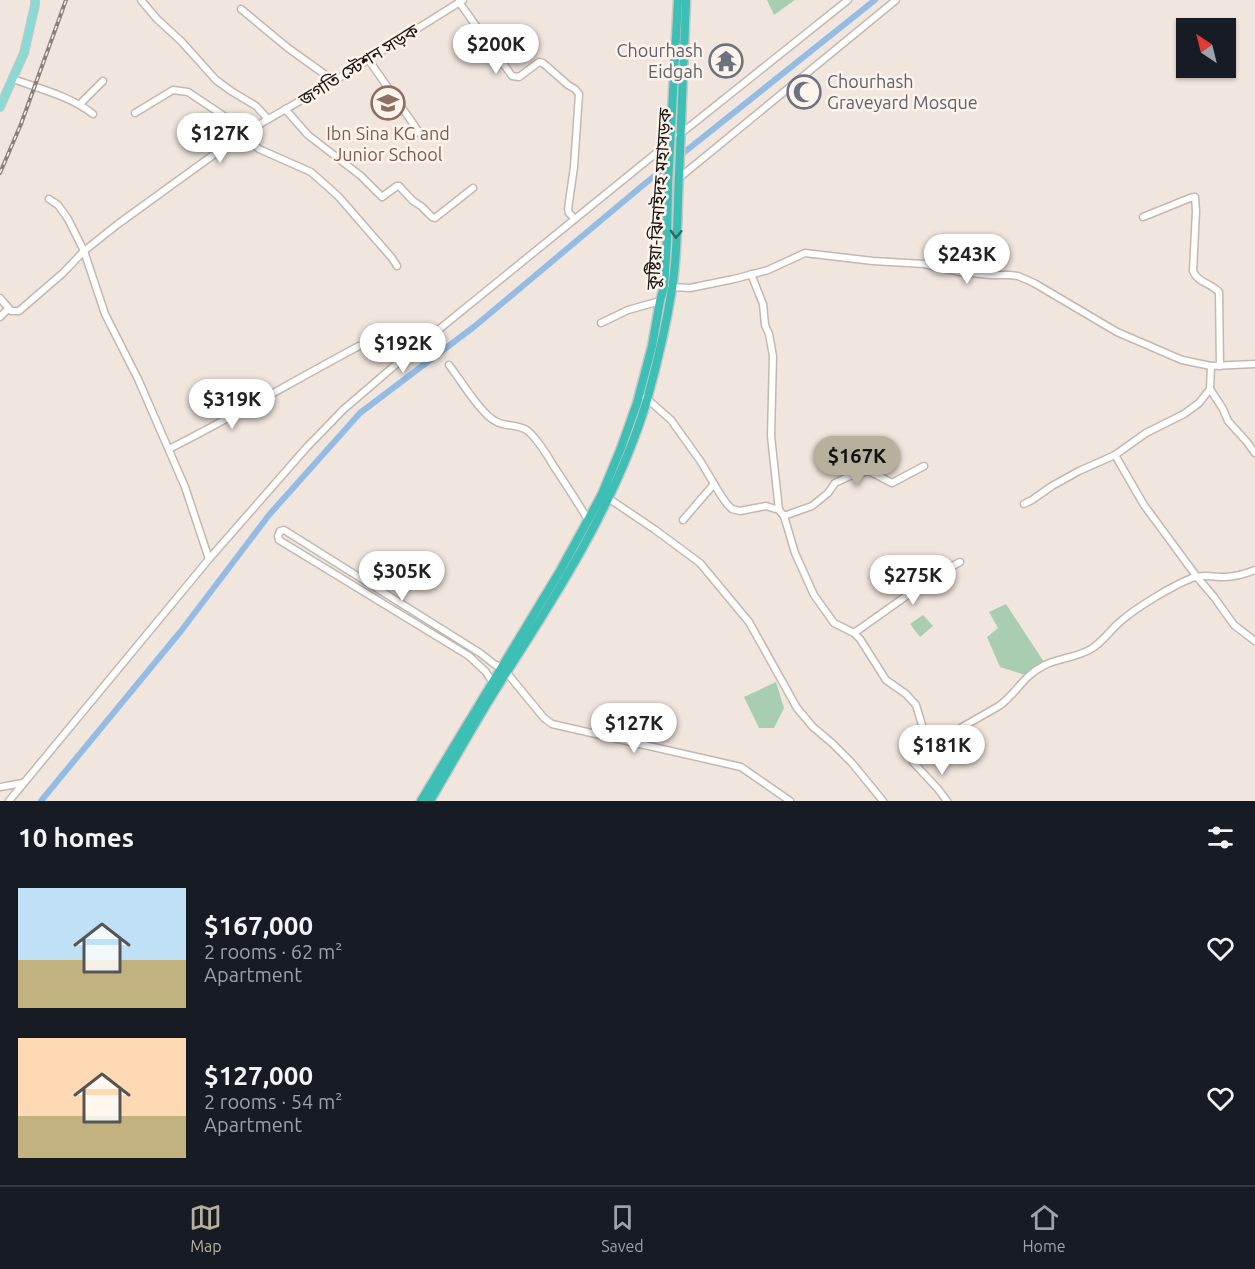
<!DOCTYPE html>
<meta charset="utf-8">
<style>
:root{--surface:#171b24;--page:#242831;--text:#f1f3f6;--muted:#9ea1a6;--line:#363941;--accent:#b7b09c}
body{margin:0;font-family:Ubuntu,"Noto Sans Bengali",sans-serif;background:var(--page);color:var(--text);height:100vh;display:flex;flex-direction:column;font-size:22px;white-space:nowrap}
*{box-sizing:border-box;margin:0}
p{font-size:20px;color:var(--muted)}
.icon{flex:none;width:33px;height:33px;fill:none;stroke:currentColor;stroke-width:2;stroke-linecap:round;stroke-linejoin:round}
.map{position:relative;height:801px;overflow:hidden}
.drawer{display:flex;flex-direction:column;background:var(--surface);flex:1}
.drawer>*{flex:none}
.needle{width:39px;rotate:325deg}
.tools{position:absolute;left:1176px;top:18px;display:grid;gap:12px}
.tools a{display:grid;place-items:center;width:60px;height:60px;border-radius:0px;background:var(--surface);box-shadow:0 2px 4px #0004;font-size:30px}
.price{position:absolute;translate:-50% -51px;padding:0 14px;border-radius:21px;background:#fff;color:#222;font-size:20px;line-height:39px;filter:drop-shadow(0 2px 3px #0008)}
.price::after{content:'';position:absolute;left:50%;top:36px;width:18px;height:14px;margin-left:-9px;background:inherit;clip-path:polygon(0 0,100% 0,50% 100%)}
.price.selected{background:var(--accent);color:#111}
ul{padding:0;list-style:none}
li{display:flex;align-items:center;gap:18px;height:150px;padding:0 18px}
li span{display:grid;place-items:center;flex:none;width:168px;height:120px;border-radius:0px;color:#555}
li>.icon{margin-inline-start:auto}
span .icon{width:72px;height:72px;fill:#fffc;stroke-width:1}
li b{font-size:26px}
h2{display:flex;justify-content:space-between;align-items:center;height:72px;padding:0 18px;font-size:26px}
.menu{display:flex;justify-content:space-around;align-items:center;height:84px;border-top:2px solid var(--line);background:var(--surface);font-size:16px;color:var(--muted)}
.menu a{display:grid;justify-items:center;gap:3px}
.menu .selected{color:var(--accent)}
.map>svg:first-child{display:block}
</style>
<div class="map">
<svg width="1255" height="801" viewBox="0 0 1255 801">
<rect width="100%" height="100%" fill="#f1e6de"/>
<g fill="#a8cdb0">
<polygon points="767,0 795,0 774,15"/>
<polygon points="1006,604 1044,662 1025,675 1000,667 987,637 998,628 989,612"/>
<polygon points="923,615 933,626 920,637 910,624"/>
<polygon points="776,682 784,708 774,728 759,728 744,697"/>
</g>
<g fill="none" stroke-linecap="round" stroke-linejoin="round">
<polyline stroke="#93bbe3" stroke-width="6" points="41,801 181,631 269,515 360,413 475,326 642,186 875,0"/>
<defs>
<g id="minor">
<polyline points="141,0 157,19 181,41 216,80 231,91 256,106 268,119"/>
<polyline points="459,2 512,76 519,77 539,62 543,63 568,85 575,89 579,94 574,167 568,209 569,213 575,219"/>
<polyline points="241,9 288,48 334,81"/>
<polyline points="368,59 421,135"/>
<path d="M13 79C40 89 70 96 93 114"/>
<polyline points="80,104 103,81"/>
<polyline points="285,109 308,135 361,176 382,197 397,186 399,186 413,201 421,206 432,217 435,218 473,188"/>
<polyline points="135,113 173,90 188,92 230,120 243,134 259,149 311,172 338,196 392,258 397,266"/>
<polyline points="679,135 848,0"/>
<polyline points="679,178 896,0"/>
<polyline points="49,199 58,205 68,219 84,251 105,314 138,379 185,487 209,559"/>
<path d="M1143 217 1190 198 1195 197 1196 211 1193 271C1198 283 1211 283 1219 292L1220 366"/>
<polyline points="751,274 763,304 765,325 769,334 773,356 771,436 779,510"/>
<polyline points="671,287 690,288 734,279 768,270 805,253 873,261 924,264 960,272 991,275 1009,275 1018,276 1034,283 1117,332 1182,360 1211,366 1255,364"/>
<polyline points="0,298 11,311 19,311 63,273 84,251 118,224 216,153 243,134 334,81 463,0"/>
<polyline points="0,317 8,309"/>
<polyline points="601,323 628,310 660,301"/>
<path d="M449 365C460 379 482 416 497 422 507 427 519 424 528 431 538 440 546 453 553 465 565 483 577 501 588 520"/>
<polyline points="1210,389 1223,409 1228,421 1247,442 1255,453"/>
<polyline points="645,397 671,420 701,462 720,494 727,504 732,509 740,511 766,506 779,510 784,516 795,553 814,595 834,623 854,633 860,639 886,680 906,694 916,705 928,745"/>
<path d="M169 449C233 417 295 380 359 346"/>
<polyline points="1115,455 1144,505 1197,577 1214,597 1234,625 1255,641"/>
<polyline points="605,496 654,529 700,563 749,622 797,708 813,727 832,743 852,763 883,801"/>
<polyline points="1024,504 1032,500 1052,486 1079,471 1115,455 1146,433 1184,414 1199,403 1210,389 1211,366"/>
<polyline points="784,516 812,506 828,493 835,483 850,476 869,471 892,483 924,466"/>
<polyline points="683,520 714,484"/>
<polyline points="854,633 936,575 960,562"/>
<polyline points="507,673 544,718 552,724 741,767 790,801"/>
<polyline points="493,683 486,672 469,656 279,540 278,536 280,531 284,530 480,653 494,664 502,668"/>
<polyline points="0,787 23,783"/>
<polyline points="9,801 209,559 307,447 344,409 400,361 671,141"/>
<path d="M947 801 938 789 913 762V759L928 745 950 734 999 706C1015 695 1023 676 1043 666 1058 658 1076 658 1091 649 1103 642 1110 630 1121 621 1137 607 1172 586 1192 578 1203 574 1213 577 1224 577 1235 577 1245 574 1255 570"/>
</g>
<polyline id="major" points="0,107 24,53 35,5 35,0"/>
<g id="highway">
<polyline points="421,801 560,571 588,520 602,494 621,448 637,403 652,346 660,301 664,287 667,242 668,184 678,0"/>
<path d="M430 801C453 762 475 722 499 684 556 596 617 501 647 400 657 364 666 326 672 289 678 252 677 214 679 176 681 118 684 59 686 0"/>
</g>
</defs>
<use href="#minor" stroke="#c2b8b0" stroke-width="9"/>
<use href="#major" stroke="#c8c7c6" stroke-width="10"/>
<use href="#highway" stroke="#c8c7c6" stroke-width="11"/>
<use href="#minor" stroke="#fff" stroke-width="6"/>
<use href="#major" stroke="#8bd9d3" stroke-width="8"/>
<use href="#highway" stroke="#3ebfb5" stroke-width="8"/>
<defs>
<polyline id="rail" points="0,173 21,124 66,0"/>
</defs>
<use href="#rail" stroke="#88817b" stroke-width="4"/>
<use href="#rail" stroke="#fef3eb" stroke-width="1.5" stroke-dasharray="4.5" stroke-linecap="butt"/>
</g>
<defs><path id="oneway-chevron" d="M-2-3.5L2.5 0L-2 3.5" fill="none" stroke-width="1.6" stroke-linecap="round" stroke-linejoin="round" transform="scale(1.5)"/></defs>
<use stroke="#2b6a64" href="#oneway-chevron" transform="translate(676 234) rotate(92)"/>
<defs>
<symbol id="temple-ring" viewBox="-11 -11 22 22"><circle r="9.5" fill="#fef3eb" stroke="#6b7280" stroke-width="1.5"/><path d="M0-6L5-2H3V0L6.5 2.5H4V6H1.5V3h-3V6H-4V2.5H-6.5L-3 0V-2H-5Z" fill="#6b7280"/></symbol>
<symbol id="mosque-ring" viewBox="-11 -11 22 22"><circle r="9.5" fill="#fef3eb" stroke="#6b7280" stroke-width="1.5"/><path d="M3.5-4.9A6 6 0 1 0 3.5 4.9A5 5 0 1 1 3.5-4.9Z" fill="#6b7280"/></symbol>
<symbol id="school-ring" viewBox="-11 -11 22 22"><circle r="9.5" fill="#fef3eb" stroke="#8d6e63" stroke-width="1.5"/><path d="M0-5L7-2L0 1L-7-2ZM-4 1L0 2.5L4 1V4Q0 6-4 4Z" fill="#8d6e63"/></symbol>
</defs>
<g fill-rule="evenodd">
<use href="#temple-ring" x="707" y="42" width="38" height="38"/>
<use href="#mosque-ring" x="785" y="73" width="38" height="38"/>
<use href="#school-ring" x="369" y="84" width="38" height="38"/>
</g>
<g text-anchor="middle" stroke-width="5" stroke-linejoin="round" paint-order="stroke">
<g font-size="18" fill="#5b616d" stroke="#fef3eb" text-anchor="end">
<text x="703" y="57">Chourhash<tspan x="703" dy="21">Eidgah</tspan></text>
<text x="827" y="88" text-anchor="start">Chourhash<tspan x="827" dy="21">Graveyard Mosque</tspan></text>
</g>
<g font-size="18" fill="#181512" stroke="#fef3eb">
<text transform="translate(359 65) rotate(-32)" y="6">জগতি স্টেশন সড়ক</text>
<text transform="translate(659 199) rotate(-86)" y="6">কুষ্টিয়া-ঝিনাইদহ মহাসড়ক</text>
</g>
<g font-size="18" fill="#785e54" stroke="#fef3eb">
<text x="388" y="140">Ibn Sina KG and<tspan x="388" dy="21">Junior School</tspan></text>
</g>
</g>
</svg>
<div class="tools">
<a><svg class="needle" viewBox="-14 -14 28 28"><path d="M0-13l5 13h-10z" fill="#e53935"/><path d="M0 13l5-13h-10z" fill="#9ea1a6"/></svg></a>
</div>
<b class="price" style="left:496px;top:75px">$200K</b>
<b class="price" style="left:220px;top:164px">$127K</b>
<b class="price" style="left:967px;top:285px">$243K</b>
<b class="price" style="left:403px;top:374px">$192K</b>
<b class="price" style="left:232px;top:430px">$319K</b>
<b class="price selected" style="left:857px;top:487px">$167K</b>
<b class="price" style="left:402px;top:602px">$305K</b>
<b class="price" style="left:913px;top:606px">$275K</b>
<b class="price" style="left:634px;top:754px">$127K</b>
<b class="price" style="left:942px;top:776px">$181K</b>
</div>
<section class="drawer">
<h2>10 homes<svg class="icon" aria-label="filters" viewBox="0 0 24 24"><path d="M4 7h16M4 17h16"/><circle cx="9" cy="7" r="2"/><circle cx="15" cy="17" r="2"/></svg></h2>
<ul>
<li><span style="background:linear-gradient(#bfe0f5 60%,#c2b280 0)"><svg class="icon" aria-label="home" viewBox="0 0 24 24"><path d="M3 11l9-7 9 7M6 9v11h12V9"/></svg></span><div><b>$167,000</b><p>2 rooms · 62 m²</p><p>Apartment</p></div><svg class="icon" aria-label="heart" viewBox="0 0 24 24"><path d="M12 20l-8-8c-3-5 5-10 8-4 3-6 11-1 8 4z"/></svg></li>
<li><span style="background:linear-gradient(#ffd9b3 65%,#c2b280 0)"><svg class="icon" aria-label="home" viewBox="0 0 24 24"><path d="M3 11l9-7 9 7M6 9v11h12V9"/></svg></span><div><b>$127,000</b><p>2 rooms · 54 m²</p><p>Apartment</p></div><svg class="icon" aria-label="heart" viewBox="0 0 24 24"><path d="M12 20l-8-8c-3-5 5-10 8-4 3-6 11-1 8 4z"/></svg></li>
</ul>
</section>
<nav class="menu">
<a class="selected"><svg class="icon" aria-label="map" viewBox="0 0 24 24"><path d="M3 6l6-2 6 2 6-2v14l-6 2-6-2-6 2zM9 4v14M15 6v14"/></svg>Map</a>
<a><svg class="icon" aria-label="saved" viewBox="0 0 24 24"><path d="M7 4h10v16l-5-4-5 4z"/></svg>Saved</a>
<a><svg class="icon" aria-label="home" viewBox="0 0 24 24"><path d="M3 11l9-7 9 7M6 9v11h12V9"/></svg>Home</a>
</nav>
